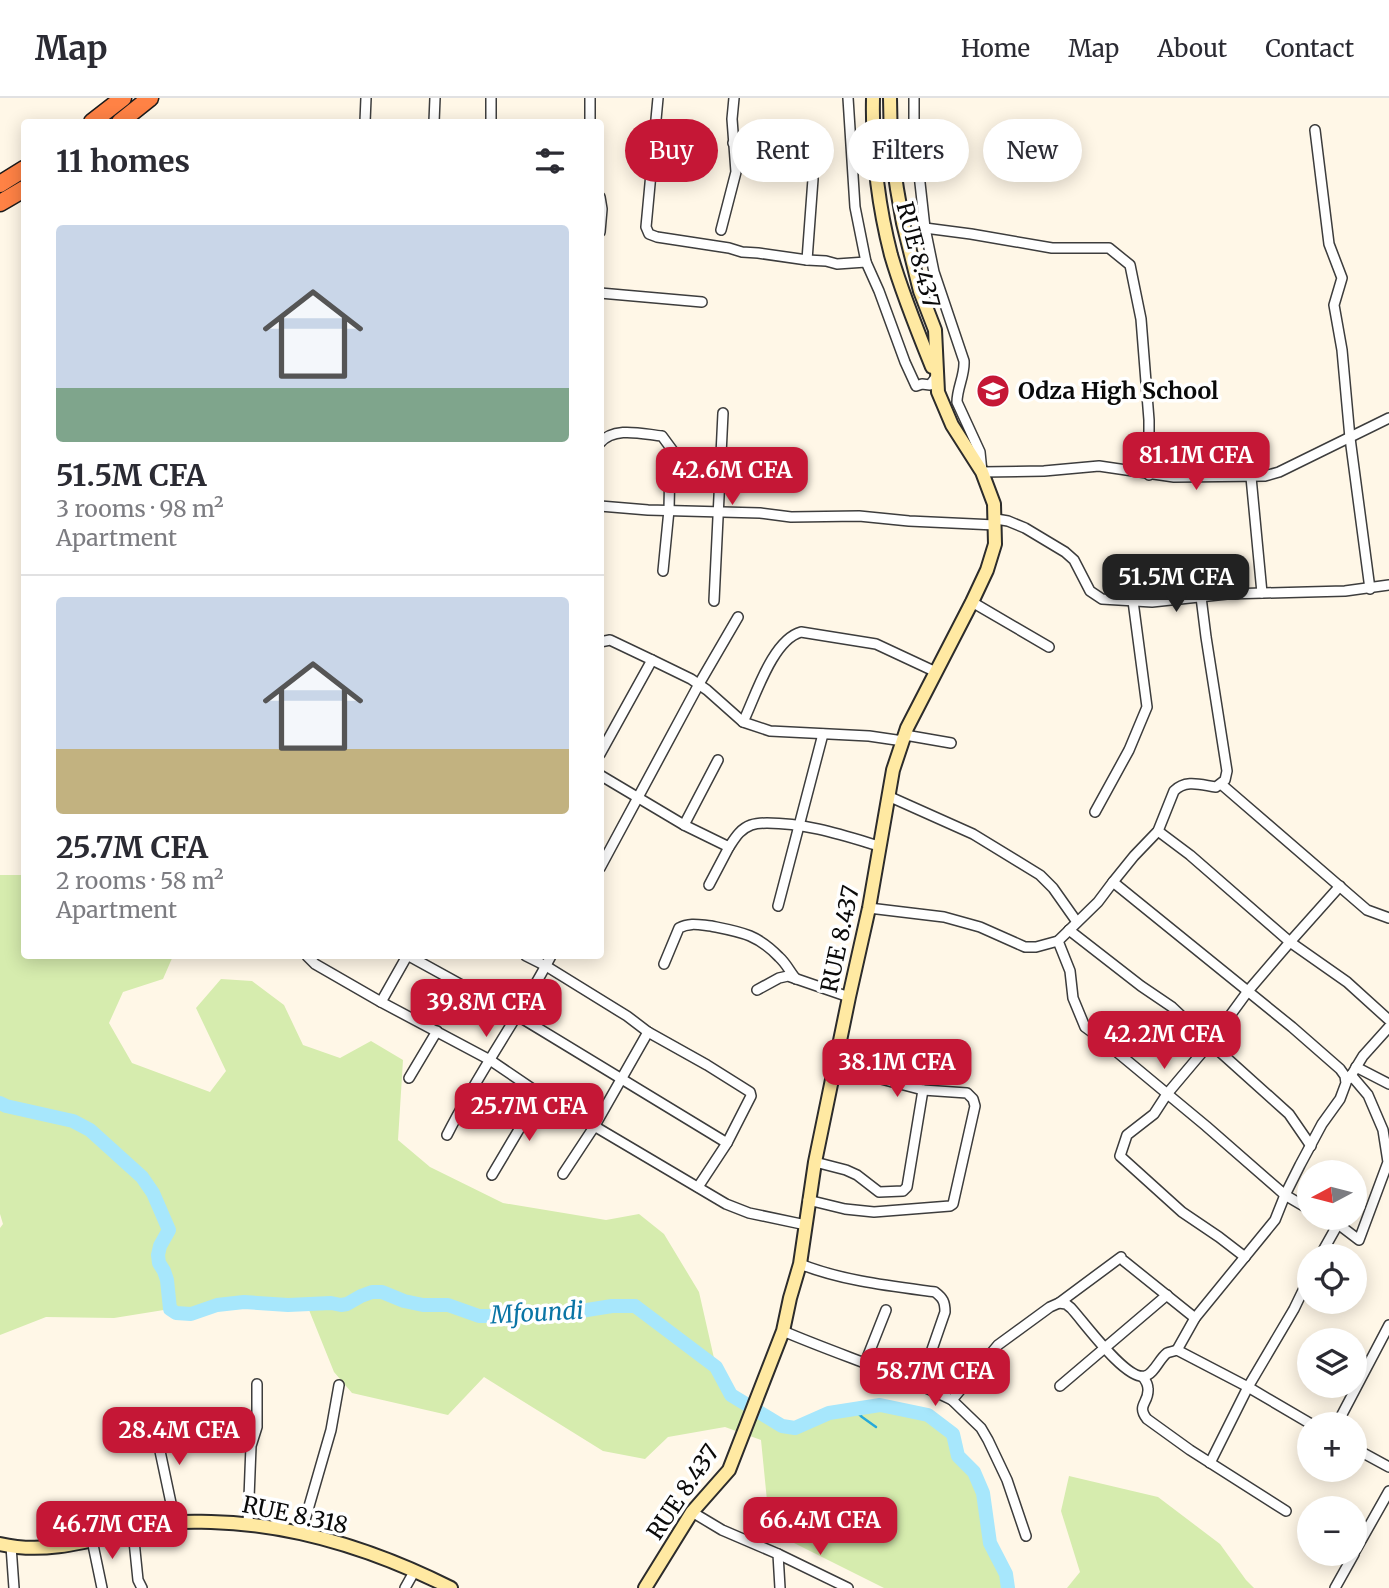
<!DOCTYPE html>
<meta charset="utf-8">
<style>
:root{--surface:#fff;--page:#f7f7f7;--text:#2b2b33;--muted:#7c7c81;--line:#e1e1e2;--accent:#c51736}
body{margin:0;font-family:Merriweather,serif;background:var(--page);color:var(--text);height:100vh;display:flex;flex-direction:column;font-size:26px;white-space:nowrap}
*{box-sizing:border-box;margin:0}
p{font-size:23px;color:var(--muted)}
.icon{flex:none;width:38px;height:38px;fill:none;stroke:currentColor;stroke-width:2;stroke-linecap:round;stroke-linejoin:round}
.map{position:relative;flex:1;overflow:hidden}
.details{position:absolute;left:21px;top:21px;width:583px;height:840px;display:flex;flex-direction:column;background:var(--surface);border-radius:7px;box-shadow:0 4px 18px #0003}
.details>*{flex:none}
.hud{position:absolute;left:625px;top:21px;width:658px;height:63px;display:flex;gap:14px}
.needle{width:46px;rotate:263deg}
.controls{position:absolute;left:1297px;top:1062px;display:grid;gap:14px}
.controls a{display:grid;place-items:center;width:70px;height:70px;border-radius:50%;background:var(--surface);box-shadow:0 4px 18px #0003;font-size:35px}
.price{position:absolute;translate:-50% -60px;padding:0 16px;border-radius:14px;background:var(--accent);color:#fff;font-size:23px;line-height:46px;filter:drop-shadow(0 2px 4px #0008)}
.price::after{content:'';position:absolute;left:50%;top:42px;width:21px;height:16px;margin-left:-10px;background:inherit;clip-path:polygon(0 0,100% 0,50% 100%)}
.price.selected{background:#222;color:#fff}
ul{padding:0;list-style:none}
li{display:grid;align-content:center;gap:14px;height:371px;padding:0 35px}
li+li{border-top:2px solid var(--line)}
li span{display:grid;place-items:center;height:217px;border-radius:7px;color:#555}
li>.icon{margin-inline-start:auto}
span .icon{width:126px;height:126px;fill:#fffc;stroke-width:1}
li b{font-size:30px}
h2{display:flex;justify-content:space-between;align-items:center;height:84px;padding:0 35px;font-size:30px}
.tag{padding:0 24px;border-radius:32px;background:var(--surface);box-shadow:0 4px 18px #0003;font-size:24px;line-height:63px}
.tag.selected{background:var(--accent);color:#fff}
header{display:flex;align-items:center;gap:42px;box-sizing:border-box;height:98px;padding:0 35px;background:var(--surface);border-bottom:2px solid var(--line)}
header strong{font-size:33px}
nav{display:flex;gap:38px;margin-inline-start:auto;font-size:24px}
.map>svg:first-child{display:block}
</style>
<header>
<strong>Map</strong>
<nav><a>Home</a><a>Map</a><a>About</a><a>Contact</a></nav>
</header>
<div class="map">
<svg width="1389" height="1490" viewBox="0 0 1389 1490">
<rect width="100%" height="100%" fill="#fff7e7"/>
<g fill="#d6ecae">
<path d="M0 777H24V858H173L163 881 123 894 109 925 132 965 210 994 226 973 196 910 221 881 252 883 284 907 303 947 340 960 371 943 403 962 398 1042 430 1069 503 1105 606 1122 639 1116 664 1136 699 1194 716 1269 731 1297 782 1328 794 1330 829 1315 880 1307 928 1317 953 1336 958 1358 974 1374 983 1395 990 1445 1006 1476 1008 1490H884L770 1433 761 1342 725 1329 668 1339 645 1361 603 1353 484 1279 448 1317 352 1295 334 1274 307 1207C277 1207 248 1202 218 1207 201 1210 186 1221 170 1211L114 1220 46 1219 0 1237V1130L3 1126 0 1116Z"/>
<polygon points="1069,1378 1158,1399 1220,1446 1246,1482 1254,1490 1067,1490 1080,1474 1061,1413"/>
</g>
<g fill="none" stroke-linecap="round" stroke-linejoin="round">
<polyline stroke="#27a9d9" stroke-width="2.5" points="855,1312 862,1319 876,1329"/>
<polyline stroke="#a7e7fc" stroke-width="14" points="0,1005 6,1008 73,1023 90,1032 142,1079 153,1095 169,1132 160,1148 158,1157 159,1165 164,1173 167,1182 170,1211 176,1215 191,1216 217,1207 244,1204 288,1207 331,1205 341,1207 347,1206 361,1198 372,1194 382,1194 404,1203 423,1207 448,1207 479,1218 502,1218 539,1214 556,1217 612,1208 635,1208 716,1269 731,1297 782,1328 795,1330 829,1315 880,1307 928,1317 953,1336 958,1358 974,1374 983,1395 990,1445 1006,1476 1008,1490"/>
<defs>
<g id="minor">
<polyline points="658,0 646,129 649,136 657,139 729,150 742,154 758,155 807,162 826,163 837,166 866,164"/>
<polyline points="848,0 855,109 866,164 879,193 905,264 916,288 922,286 930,287 936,279"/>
<path d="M914 0V31L925 130 934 174 964 263C965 277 957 290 957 304L980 354 982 374 1044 373 1099 368 1174 379 1265 378 1279 374 1389 320"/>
<polyline points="365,24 366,0"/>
<polyline points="434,24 435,0"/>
<polyline points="491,24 491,0"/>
<polyline points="590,24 590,0"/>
<polyline points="1315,32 1329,146 1342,180 1334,207 1342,252 1350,340 1370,491"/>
<polyline points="733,45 802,65 810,72 813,81 807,162"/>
<polyline points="600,99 602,111 600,134"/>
<polyline points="925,130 971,136 1052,150 1109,150 1130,167 1141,221 1149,322 1149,377"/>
<polyline points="721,132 736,74 732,21 734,0"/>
<polyline points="600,195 702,204"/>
<path d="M600 345C614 328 642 336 662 338L673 353 670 362 669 412 663 473"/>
<polyline points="1251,379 1262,495"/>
<polyline points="600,408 648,412 760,415 791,419 859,418 909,423 995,427"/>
<polyline points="996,421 1008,423 1025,430 1065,454 1074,462 1090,493 1102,501 1152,504 1227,496 1345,493 1389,487"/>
<polyline points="714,503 723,315"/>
<polyline points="972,504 1049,549"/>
<polyline points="600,544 610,542 652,562"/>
<path d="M743 624C755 600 772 542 801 534L876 546 936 574"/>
<polyline points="905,637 951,645"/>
<polyline points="600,656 652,562 691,581 707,592 743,624 770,633 869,638 903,643"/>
<path d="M600 677 684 727 729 749C735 740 740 731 751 727 757 725 762 725 767 725 806 725 842 737 879 748"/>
<polyline points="1221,686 1367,812 1389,820"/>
<polyline points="888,698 973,736 1040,777 1053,790 1077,824"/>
<polyline points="1095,714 1129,652 1147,609 1133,503"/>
<polyline points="684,727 718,662"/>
<polyline points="1158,733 1190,757 1290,844 1347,884 1389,922"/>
<polyline points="600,770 699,586 738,519"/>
<path d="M1113 784 1134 758 1158 733 1174 693C1186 681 1201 687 1216 689L1225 682 1227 673 1206 539 1201 499"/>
<polyline points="709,787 729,749"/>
<polyline points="778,808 823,636"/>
<polyline points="869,810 944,819 980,829 1025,849 1036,849 1058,843 1098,804 1113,784 1292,929 1340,971 1345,978 1346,985 1340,1001 1322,1026 1300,1067 1285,1097 1275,1122 1195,1220 1177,1252"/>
<polyline points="1069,832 1141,888 1172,909 1210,945 1289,1016 1311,1048"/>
<polyline points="1058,843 1070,873 1073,900 1085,929 1100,940 1206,1028 1285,1097 1309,1111"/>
<polyline points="307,858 315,866 381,904 490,962 540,996 726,1106 749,1115 806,1127"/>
<polyline points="409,858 518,918 727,1045"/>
<polyline points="526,858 546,868 627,918 648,934 707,967 750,994 751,998 727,1045 698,1089"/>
<path d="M664 866 679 830C690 824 700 827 711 828 741 834 757 836 779 859 786 865 790 874 796 881"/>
<polyline points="757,892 779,880 788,878 849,899"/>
<polyline points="381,904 407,858"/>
<polyline points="1356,969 1389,986"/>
<polyline points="409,980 437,933"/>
<polyline points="1349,981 1363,958 1389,929"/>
<path d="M447 1037C478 975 519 919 551 858"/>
<polyline points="815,1064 846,1072 857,1077 879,1094 903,1093 907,1089 923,992"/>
<polyline points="563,1076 594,1029 648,934"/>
<polyline points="492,1077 540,996"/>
<polyline points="808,1102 845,1111 874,1114 950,1108 953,1106 975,1008 973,1001 967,995 923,992 858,975 835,971"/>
<polyline points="1325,1120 1338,1126 1359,1142 1388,1064 1383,1032 1368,997 1351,977"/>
<polyline points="1320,1158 1338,1126"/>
<polyline points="1245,1159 1219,1139 1182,1114 1120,1058 1127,1037 1154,1016 1167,996 1210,945 1248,893 1290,844 1340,788"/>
<polyline points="1124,1163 1195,1220"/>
<path d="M800 1166C843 1183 890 1188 935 1194 943 1200 945 1204 945 1214L920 1286"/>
<path d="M1059 1205 1066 1206 1071 1210C1084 1224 1126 1283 1145 1278 1154 1276 1159 1261 1167 1255 1169 1254 1175 1253 1177 1252L1248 1289 1311 1326"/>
<path d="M783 1233C839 1257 898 1275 952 1302L998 1247 1050 1209 1059 1205 1121 1159"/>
<polyline points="865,1265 886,1212"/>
<path d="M1143 1279C1146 1283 1148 1286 1148 1291 1149 1305 1136 1307 1147 1321L1190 1352 1286 1413"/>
<polyline points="1060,1288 1167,1197"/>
<polyline points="952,1302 981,1330 988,1342 1007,1382 1026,1438"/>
<polyline points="153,1320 175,1424"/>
<polyline points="1337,1326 1389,1227"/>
<polyline points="1354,1350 1389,1369"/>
<polyline points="1210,1365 1248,1289 1294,1211 1309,1180"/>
<polyline points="692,1414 722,1432 778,1456 780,1490"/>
<polyline points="248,1426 251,1348 257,1329 257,1286"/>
<polyline points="133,1433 138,1482 142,1490"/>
<polyline points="301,1436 331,1332 339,1287"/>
<polyline points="92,1442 102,1490"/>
<polyline points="11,1448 14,1490"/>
<polyline points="1354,1455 1389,1393"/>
<polyline points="778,1456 848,1490"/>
<polyline points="405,1490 414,1474"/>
<polyline points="1335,1490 1354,1456"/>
</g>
<g id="secondary">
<path d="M873 0C872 52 878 107 891 157 902 195 917 232 932 269"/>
<path d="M0 1446C59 1460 116 1432 173 1425 186 1423 198 1424 211 1424 294 1426 377 1453 451 1490"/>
<polyline points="645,1490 692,1414 729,1372 783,1233 790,1200 800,1166 815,1064 849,899 869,810 893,672 907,630 972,504 987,472 995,446 994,406 982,374 952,327 938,294 935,232 920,193 903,125 897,91 891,50 890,0"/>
</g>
<g id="motorway">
<polyline points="92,24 123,0"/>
<polyline points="120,24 150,0"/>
<polyline points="0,86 24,71"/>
<polyline points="0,105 24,91"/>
</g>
</defs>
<use href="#minor" stroke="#3d3d3d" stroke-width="12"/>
<use href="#secondary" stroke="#2c2c2c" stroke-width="16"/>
<use href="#motorway" stroke="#1b1b1b" stroke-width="19"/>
<use href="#minor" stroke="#fff" stroke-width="9"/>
<use href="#secondary" stroke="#ffe9a2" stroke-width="12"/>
<use href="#motorway" stroke="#ff8245" stroke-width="16"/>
</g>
<defs>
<symbol id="school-disc" viewBox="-11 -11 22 22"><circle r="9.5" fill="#c51736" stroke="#fff"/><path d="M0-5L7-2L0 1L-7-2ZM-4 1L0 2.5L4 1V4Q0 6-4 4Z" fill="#fff"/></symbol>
</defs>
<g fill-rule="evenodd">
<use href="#school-disc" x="974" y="274" width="38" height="38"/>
</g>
<g text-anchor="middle" stroke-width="7" stroke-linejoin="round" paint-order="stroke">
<g font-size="23" fill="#0a0a0a" stroke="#fff">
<text transform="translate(918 157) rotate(75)" y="8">RUE 8.437</text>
<text transform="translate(840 841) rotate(-78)" y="8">RUE 8.437</text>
<text transform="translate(683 1394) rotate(-56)" y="8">RUE 8.437</text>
<text transform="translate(295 1417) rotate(12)" y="8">RUE 8.318</text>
</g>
<g font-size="23" font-weight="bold" fill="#0a0a0a" stroke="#fff" text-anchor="start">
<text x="1018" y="301">Odza High School</text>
</g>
<g font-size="24" font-style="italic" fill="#0a75a5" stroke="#fff">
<text transform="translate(537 1215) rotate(-3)" y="8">Mfoundi</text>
</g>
</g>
</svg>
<div class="controls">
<a><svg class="needle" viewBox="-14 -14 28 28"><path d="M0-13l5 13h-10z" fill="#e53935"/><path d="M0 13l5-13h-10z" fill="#7c7c81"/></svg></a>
<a><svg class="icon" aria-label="locate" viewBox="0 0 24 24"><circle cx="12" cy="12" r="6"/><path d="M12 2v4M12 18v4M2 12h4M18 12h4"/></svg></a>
<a><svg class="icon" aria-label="layers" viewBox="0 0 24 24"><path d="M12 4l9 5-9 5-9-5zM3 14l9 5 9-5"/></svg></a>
<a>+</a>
<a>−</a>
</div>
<b class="price" style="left:1196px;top:394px">81.1M CFA</b>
<b class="price" style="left:732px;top:409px">42.6M CFA</b>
<b class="price selected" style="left:1176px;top:516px">51.5M CFA</b>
<b class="price" style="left:486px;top:941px">39.8M CFA</b>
<b class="price" style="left:1164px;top:973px">42.2M CFA</b>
<b class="price" style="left:897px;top:1001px">38.1M CFA</b>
<b class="price" style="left:529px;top:1045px">25.7M CFA</b>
<b class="price" style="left:935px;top:1310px">58.7M CFA</b>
<b class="price" style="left:179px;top:1369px">28.4M CFA</b>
<b class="price" style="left:820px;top:1459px">66.4M CFA</b>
<b class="price" style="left:112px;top:1463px">46.7M CFA</b>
<div class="hud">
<a class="tag selected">Buy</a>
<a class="tag">Rent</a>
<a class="tag">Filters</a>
<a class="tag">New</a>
</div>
<section class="details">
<h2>11 homes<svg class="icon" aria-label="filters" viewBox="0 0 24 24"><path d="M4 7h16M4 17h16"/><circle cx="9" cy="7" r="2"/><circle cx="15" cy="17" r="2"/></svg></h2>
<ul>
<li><span style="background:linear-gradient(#c9d6e8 75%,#7fa58c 0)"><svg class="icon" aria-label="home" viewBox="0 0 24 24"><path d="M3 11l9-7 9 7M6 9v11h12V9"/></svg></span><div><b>51.5M CFA</b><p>3 rooms · 98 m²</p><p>Apartment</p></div></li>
<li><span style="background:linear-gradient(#c9d6e8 70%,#c2b280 0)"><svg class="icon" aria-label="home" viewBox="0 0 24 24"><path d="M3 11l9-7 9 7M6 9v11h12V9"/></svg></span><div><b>25.7M CFA</b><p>2 rooms · 58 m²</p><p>Apartment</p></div></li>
</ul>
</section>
</div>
